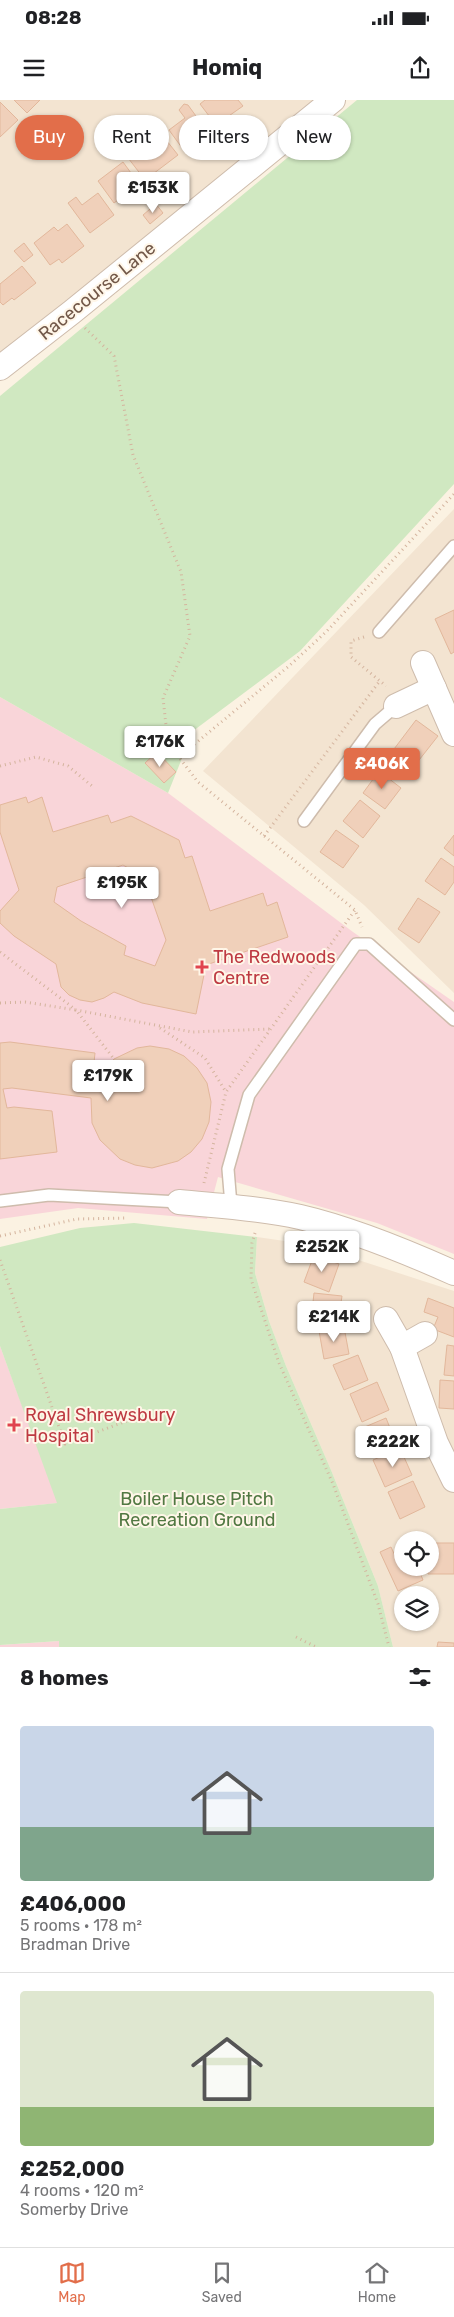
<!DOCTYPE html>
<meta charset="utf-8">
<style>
:root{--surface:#fff;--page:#f2f2f2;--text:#202124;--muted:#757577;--line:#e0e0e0;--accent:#e26e4a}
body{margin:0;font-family:Rubik,sans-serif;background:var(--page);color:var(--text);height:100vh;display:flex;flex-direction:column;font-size:19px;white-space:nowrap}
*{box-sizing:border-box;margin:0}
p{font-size:16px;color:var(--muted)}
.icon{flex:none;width:28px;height:28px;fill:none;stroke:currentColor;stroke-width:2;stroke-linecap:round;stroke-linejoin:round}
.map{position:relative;height:1547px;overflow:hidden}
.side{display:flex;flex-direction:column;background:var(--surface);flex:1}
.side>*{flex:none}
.banner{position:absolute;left:15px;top:15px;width:425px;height:45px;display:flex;gap:10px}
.controls{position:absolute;left:394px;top:1431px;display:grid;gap:10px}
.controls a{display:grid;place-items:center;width:45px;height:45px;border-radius:50%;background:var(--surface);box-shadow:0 1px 4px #0004;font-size:25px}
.price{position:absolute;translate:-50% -42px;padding:0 11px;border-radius:5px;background:#fff;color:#222;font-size:16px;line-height:32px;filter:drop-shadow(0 1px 2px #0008)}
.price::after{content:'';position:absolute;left:50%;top:30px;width:15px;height:11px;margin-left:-8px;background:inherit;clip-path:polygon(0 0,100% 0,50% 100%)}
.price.on{background:var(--accent);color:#fff}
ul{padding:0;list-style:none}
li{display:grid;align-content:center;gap:10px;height:265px;padding:0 20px}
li+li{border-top:1px solid var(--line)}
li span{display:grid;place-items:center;height:155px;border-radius:5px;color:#555}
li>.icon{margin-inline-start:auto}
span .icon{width:90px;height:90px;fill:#fffc;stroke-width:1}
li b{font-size:21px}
h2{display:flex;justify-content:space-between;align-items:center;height:60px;padding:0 20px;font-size:21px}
.pill{padding:0 18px;border-radius:22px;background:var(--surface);box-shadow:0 1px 4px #0004;font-size:18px;line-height:45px}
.pill.on{background:var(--accent);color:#fff}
.status{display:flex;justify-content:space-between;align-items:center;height:35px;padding:0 25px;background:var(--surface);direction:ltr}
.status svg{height:14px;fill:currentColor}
header{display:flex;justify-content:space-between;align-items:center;height:65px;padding:0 20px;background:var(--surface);font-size:22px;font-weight:700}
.menu{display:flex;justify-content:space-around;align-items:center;height:70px;border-top:1px solid var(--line);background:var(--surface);font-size:14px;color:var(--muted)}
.menu a{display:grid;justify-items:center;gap:2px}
.menu .on{color:var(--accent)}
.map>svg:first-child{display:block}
</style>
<div class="status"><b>08:28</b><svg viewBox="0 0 49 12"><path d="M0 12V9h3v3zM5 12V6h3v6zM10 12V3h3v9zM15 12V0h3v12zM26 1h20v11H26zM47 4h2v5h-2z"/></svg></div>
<header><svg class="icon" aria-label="menu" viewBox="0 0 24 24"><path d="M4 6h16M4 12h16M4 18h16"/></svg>Homiq<svg class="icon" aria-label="share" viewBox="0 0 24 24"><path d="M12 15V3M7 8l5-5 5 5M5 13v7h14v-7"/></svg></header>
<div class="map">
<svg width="454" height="1547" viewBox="0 0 454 1547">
<rect width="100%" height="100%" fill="#fbf2e2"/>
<g fill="#f3e4d1" fill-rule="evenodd">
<polygon points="0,0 320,0 0,264"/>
<polygon points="454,409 454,893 364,805 203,671"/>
<path d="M257 1137 312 1145 454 1191V1547H393L378 1486 331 1370 286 1266 269 1221 255 1173ZM402 1440H430V1468H402ZM402 1495H430V1522H402Z"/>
</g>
<g fill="#f9d5d9">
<polygon points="0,597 168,693 353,832 454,902 454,1154 377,1123 218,1077 207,1119 78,1108 0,1119"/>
<polygon points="0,1246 58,1403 0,1409"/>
<polygon points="59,1541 59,1547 0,1547 0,1545"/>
</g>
<g fill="#d0e8c1">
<polygon points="357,0 454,0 454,384 300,551 193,631 168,693 0,597 0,296"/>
<polygon points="134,1123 257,1137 255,1173 269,1221 286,1266 331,1370 378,1486 393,1547 59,1547 59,1541 0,1545 0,1409 57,1403 0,1246 0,1147 80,1128"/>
</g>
<g fill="#f0d0ba" stroke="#e2b79b" fill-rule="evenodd">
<polygon points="14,0 40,0 27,13"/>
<polygon points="205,0 238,0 243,6 216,25 200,4"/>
<polygon points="0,2 18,20 0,37"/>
<polygon points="184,4 188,5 209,34 185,52 169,30 185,18 179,10"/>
<polygon points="163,36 178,55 145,80 122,50 122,43 128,40 133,40 139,48 152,38 156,42"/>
<polygon points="123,62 139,84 114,103 98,81"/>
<polygon points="98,93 114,115 90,133 68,103 76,97 82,105"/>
<polygon points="156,104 163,113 150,124 143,115"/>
<polygon points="67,124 84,146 62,163 59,159 50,165 34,143 54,127 58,131"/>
<polygon points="24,143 33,155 24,162 14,151"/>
<polygon points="22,166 36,183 14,200 12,198 3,205 0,202 0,184"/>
<polygon points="454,510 454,552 451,554 435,519"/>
<polygon points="416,620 438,636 412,669 391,653"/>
<polygon points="157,652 176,672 164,683 145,663"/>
<polygon points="379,671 401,688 385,709 363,693"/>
<path d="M26 697 28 703 42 697 53 732 108 715 111 723 131 716 179 740 185 758 192 756 210 811 263 793 267 806 277 802 288 837 206 865 196 914 142 903 114 892 104 898 92 902 80 900 69 895 61 887 56 864 14 836 0 823V811L19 790 0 732V705ZM123 765 144 777 166 840 155 866 124 855 126 846 81 821 54 802 57 787Z"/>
<polygon points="360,700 380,716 363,738 343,721"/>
<polygon points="336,730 359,746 343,768 320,752"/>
<polygon points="454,735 454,756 444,748"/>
<polygon points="441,758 454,767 454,782 445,795 425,781"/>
<polygon points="418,798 440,812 419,843 398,829"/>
<polygon points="10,942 95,953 93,972 99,976 114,959 137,948 150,946 169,949 184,956 197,968 207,983 211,1002 209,1022 202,1039 191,1052 178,1061 152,1068 135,1065 120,1059 100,1040 92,1023 91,998 12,988 3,989 7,1008 14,1007 52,1011 57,1052 0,1059 0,943"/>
<polygon points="314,1155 339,1164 329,1192 304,1182"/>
<polygon points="314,1193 342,1196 338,1223 311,1220"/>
<polygon points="428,1198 454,1208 454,1237 433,1229 438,1217 424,1212"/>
<polygon points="344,1227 349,1254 324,1259 319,1231"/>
<polygon points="447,1245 454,1246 454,1276 444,1275"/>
<polygon points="358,1255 368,1280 344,1290 333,1265"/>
<polygon points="440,1280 454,1281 454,1309 439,1308"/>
<polygon points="377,1282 389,1310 362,1322 350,1294"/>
<polygon points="386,1318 396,1343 370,1353 360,1329"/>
<polygon points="400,1348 412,1375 385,1387 373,1360"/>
<polygon points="413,1381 425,1407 400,1419 388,1392"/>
<polygon points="430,1443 454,1443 454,1474 428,1474"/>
<polygon points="391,1447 397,1460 402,1458 402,1468 418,1468 423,1480 398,1491 380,1452"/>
<polygon points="438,1542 454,1543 454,1547 437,1547"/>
</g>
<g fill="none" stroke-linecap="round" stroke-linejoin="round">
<defs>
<g id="service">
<polyline points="379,532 454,446"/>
<polyline points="304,721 375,624 396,606"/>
<polyline points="0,1101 49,1095 179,1102"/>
<polyline points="231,1105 228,1069 249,995 356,844 369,844 454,920"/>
</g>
<g id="minor">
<polyline points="0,268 72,212 333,0"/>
<polyline points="423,563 454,634"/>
<polyline points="396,606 434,588"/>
<path d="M179 1102C219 1106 260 1108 300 1117 352 1129 405 1151 454 1173"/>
<polyline points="386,1219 402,1247 436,1343 454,1380"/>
<polyline points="402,1247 425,1234"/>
</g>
</defs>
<use href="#service" stroke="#cebcac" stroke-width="14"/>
<use href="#minor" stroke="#cebcac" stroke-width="26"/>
<g stroke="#d4b49e" stroke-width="3" stroke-dasharray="1 4" stroke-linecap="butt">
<polyline points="85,228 114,256 133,355 181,472 190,536 163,598 168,643 198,682 355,810 362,827"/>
<polyline points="364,537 351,541 351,557 386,586"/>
<polyline points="179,657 289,566 327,531 454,394"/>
<polyline points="0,666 36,657 68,666 92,686"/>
<polyline points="264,736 379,582"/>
<polyline points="0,852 76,910 192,932 270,929"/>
<polyline points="0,903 25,902 76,910 114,959"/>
<polyline points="160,928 205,958 226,992"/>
<polyline points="204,1083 226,992 355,810"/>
<polyline points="255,1133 252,1143 251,1179 279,1263 333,1384 378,1504 389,1547"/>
<polyline points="0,1136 77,1119 128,1118"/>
<polyline points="0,1160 65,1344 132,1319"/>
<polyline points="296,1537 316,1547"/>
</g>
<use href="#service" stroke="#fff" stroke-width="11"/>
<use href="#minor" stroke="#fff" stroke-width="24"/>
</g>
<g fill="#e0444e" stroke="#fff6e8" stroke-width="2">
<path d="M199.5 859.5h5v5h5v5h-5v5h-5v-5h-5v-5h5z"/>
<path d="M11.5 1317.5h5v5h5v5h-5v5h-5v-5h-5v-5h5z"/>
</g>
<g text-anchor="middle" stroke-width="4" stroke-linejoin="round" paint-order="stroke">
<g font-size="18" fill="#725849" stroke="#fff6e8">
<text transform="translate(97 191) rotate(-39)" y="6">Racecourse Lane</text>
</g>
<g font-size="18" fill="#be3a42" stroke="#fff6e8" text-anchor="start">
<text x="213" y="863">The Redwoods<tspan x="213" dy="21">Centre</tspan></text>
<text x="25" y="1321">Royal Shrewsbury<tspan x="25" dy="21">Hospital</tspan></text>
</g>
<g font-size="18" fill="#517842" stroke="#fff6e8">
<text x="197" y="1405">Boiler House Pitch<tspan x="197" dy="21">Recreation Ground</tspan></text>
</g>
</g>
</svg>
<div class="controls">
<a><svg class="icon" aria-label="locate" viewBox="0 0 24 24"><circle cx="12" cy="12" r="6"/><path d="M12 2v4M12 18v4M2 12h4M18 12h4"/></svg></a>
<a><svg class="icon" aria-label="layers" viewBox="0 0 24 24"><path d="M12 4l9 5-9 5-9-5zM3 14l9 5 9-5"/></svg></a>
</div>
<b class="price" style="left:153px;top:114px">£153K</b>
<b class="price" style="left:160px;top:668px">£176K</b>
<b class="price on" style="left:382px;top:690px">£406K</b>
<b class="price" style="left:122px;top:809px">£195K</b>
<b class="price" style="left:108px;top:1002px">£179K</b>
<b class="price" style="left:322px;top:1173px">£252K</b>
<b class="price" style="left:334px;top:1243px">£214K</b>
<b class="price" style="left:393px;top:1368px">£222K</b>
<div class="banner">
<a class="pill on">Buy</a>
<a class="pill">Rent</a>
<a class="pill">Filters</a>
<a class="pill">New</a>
</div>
</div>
<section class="side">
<h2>8 homes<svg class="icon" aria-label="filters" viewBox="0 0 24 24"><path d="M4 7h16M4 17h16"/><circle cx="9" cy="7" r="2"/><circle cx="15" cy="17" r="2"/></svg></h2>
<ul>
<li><span style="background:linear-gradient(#c9d6e8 65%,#7fa58c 0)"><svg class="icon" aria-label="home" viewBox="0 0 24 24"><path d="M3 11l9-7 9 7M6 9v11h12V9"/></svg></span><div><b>£406,000</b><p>5 rooms · 178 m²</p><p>Bradman Drive</p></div></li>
<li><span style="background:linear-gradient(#dfe7d0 75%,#8fb573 0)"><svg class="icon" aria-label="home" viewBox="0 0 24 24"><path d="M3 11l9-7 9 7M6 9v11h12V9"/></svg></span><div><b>£252,000</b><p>4 rooms · 120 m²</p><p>Somerby Drive</p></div></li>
</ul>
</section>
<nav class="menu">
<a class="on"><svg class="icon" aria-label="map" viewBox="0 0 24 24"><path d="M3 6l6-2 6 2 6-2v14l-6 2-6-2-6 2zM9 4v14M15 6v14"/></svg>Map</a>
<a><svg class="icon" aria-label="saved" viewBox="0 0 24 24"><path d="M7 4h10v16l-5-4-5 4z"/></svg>Saved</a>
<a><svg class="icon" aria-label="home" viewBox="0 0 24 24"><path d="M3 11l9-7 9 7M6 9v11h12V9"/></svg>Home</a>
</nav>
